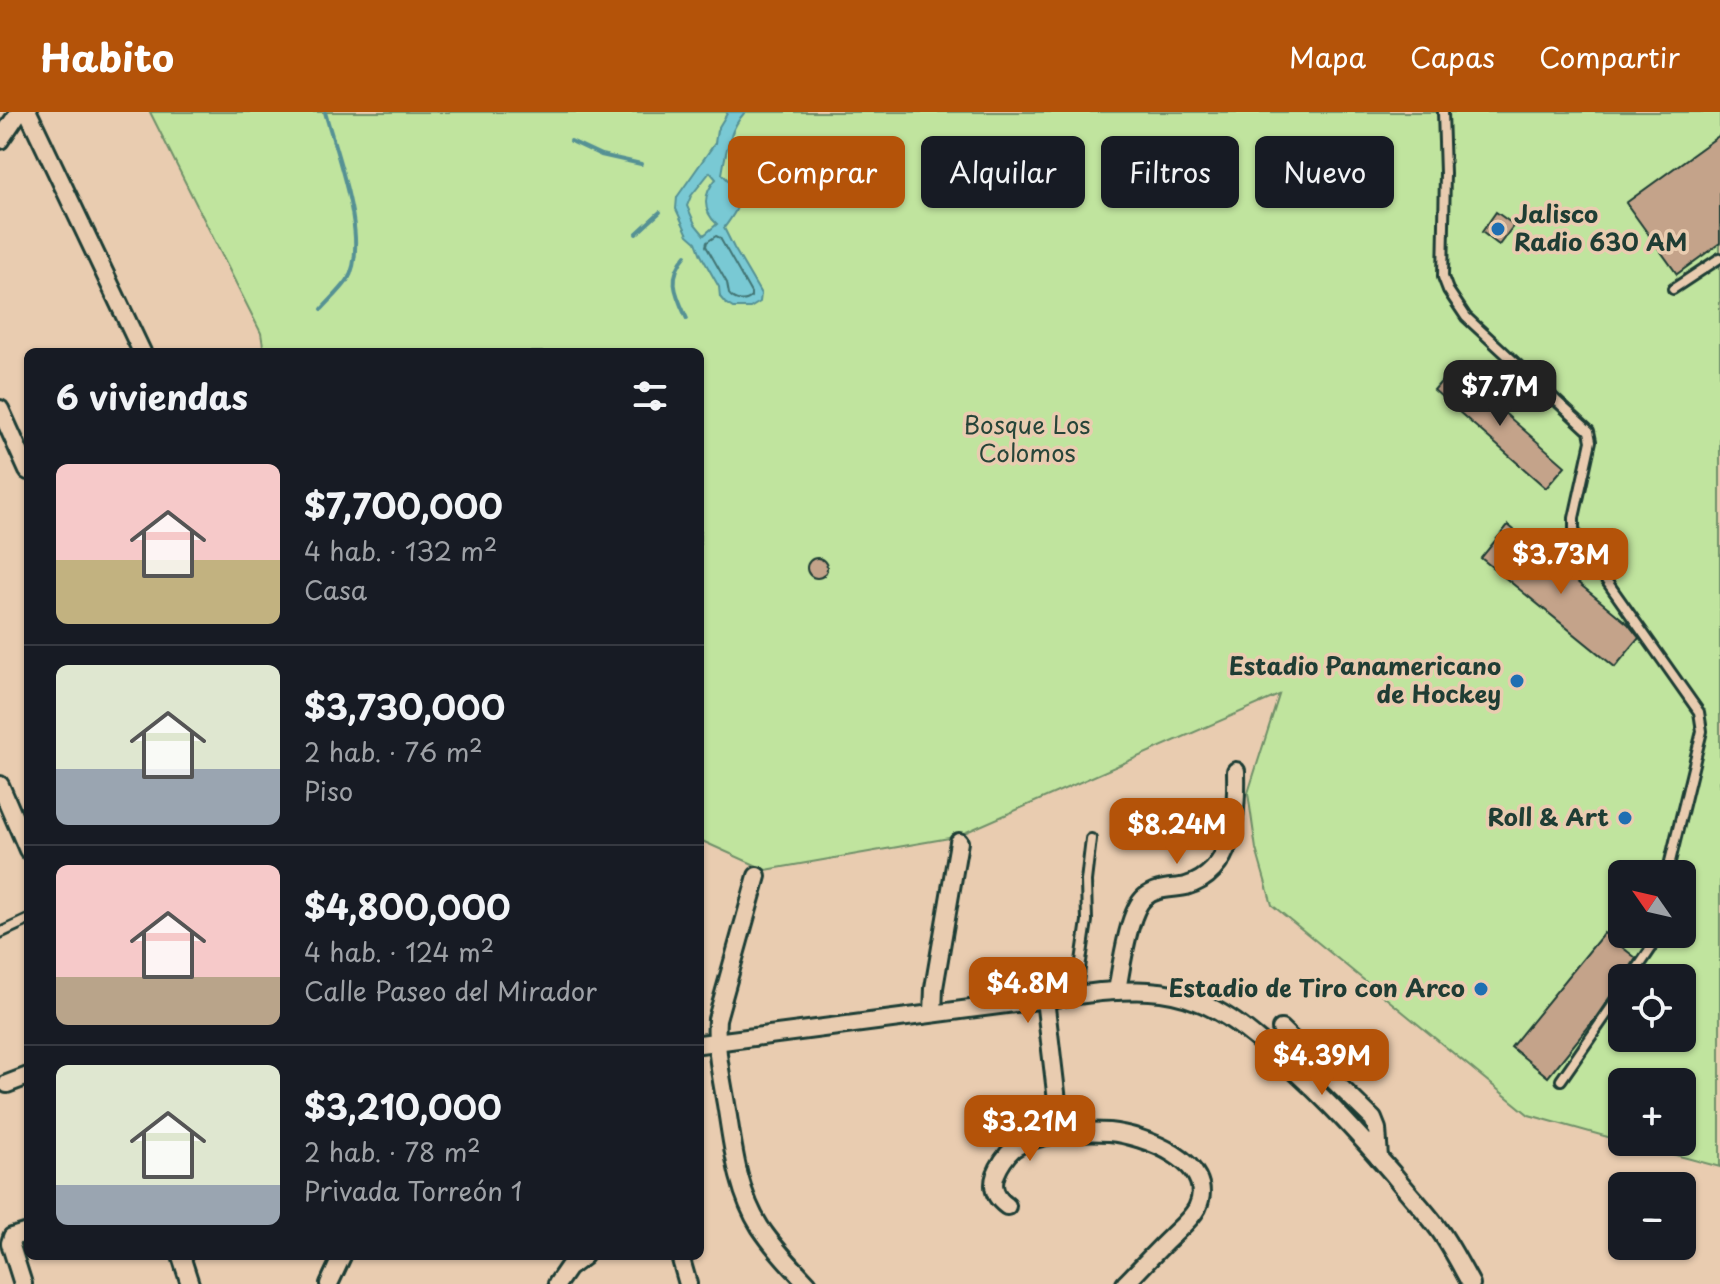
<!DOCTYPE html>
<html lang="es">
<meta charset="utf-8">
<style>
:root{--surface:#171b24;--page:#242831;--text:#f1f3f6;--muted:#9ea1a6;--line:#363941;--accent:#b45309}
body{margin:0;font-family:"Playpen Sans",sans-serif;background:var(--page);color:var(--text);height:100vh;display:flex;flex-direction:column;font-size:30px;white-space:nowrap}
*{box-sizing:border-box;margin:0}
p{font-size:26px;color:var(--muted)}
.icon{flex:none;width:44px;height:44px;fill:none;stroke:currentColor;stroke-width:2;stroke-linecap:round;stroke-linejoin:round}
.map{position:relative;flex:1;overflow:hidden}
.panel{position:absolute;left:24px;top:236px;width:680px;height:912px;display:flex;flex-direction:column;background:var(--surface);border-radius:12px;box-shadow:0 2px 6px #0004}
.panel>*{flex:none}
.banner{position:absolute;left:728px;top:24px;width:760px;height:72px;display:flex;gap:16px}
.needle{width:52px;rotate:304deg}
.fabs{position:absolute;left:1608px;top:748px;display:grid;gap:16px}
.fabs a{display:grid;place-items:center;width:88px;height:88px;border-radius:12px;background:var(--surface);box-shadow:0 2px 6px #0004;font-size:40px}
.price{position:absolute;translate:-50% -68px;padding:0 18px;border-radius:16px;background:var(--accent);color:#fff;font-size:26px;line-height:52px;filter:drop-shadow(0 2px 4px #0008)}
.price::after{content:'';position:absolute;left:50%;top:48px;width:24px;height:18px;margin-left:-12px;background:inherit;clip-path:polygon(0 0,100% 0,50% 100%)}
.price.active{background:#222;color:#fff}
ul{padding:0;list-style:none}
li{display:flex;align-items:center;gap:24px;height:200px;padding:0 32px}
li+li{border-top:2px solid var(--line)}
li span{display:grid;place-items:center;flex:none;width:224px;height:160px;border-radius:12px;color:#555}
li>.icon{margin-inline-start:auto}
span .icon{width:96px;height:96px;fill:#fffc;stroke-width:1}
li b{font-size:34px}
h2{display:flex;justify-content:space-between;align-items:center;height:96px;padding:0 32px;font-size:34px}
.chip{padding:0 28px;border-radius:12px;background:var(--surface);box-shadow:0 2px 6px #0004;font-size:28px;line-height:72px}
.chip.active{background:var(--accent);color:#fff}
header{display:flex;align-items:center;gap:48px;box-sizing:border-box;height:112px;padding:0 40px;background:var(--accent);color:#fff}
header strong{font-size:38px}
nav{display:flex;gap:44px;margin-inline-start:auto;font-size:28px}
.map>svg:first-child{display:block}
</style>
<header>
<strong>Habito</strong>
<nav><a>Mapa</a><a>Capas</a><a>Compartir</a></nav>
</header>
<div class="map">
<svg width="1720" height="1172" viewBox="0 0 1720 1172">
<rect width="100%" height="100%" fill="#e9ccb0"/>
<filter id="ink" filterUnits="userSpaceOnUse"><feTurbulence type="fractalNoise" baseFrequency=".0125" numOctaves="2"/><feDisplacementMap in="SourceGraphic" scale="16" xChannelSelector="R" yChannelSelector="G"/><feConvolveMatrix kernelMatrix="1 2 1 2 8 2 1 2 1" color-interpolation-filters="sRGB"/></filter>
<g filter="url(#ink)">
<path fill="#c0e49e" stroke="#709069" stroke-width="2" fill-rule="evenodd" d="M150 0H1720V1055L1627 1030H1682V970H1622V1029L1529 1003 1272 793 1256 737 1248 681 1279 583 955 725 766 758 700 728V240H264L261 221ZM1622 762H1682V822H1622ZM1622 866H1682V926H1622Z"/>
<path fill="#79c9d4" stroke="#559194" stroke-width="2" fill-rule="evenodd" d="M728 0H745C729 18 726 39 722 62 745 84 743 90 724 116L734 136 761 182 760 190 750 196H733L725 191 720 185 719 175 701 143 696 130 688 123 676 97 677 85 715 31 717 18ZM710 60 716 67C703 82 702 99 717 112L704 123 695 112 687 94 691 84Z"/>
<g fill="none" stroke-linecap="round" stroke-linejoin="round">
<path stroke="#437574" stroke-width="2" d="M716 124 720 126 751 181V185C745 191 734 189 729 182L727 171 706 134 707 130Z"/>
<g stroke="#559194" stroke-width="4">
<polyline points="571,29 601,43 641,52"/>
<polyline points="636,122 660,100"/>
<path d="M686 143C666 166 676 183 687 207"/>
<path d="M322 197C330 188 340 179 347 169 371 132 336 41 325 0"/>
</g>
</g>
<g fill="#c4a38a" stroke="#1f3d34" stroke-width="2">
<polygon points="1720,23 1720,131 1677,162 1626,91"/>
<polygon points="1496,100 1514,113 1499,133 1482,120"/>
<polygon points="1453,256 1565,354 1546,376 1434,278"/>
<polygon points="1508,413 1628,512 1639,526 1615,555 1481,446"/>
<circle cx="817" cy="456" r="10"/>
<polygon points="1604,821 1636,846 1624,866 1622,866 1622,873 1616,876 1594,908 1548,965 1511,935"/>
</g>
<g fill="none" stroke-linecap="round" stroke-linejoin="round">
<defs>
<g id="lane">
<polyline points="1443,0 1445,61 1443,165 1448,178 1466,205 1589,319 1591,329 1574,406 1574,417 1577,427 1699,600 1702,619 1667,762"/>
<polyline points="1673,177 1720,146"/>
<polyline points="0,821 28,808"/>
<polyline points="1631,866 1654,832 1658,822"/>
<polyline points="1076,883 1087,809 1086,769 1091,727"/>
<polyline points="1561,968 1622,880"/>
</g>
<g id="street">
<polyline points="28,0 142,240"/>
<polyline points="0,28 19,0"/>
<polyline points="0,297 28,359"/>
<polyline points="0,673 28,738"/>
<path d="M757 764 717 907C715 936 721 963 726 992 733 1034 737 1079 760 1115 774 1136 791 1154 808 1172"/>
<path d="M1117 879C1121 857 1128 799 1145 785 1157 775 1172 777 1186 774 1235 760 1237 700 1236 659"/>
<polyline points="1045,887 1061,1023"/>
<polyline points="933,901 934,876 959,730"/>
<polyline points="1281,917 1373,1007 1377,1017 1379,1046"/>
<path d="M700 932 1100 880C1133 878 1164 876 1196 889 1221 898 1243 915 1263 932 1312 971 1352 1015 1393 1062 1408 1081 1426 1099 1440 1119 1452 1136 1461 1154 1471 1172"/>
<polyline points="7,972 28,964"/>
<path d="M1007 1094C996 1086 991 1076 996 1062 999 1054 1006 1043 1013 1037 1034 1021 1083 1018 1109 1020 1142 1023 1219 1050 1197 1096 1191 1107 1181 1115 1172 1124 1156 1139 1141 1156 1125 1172"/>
<polyline points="181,1144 190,1172"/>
<polyline points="680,1144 688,1172"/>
<polyline points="23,1172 10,1131 12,1125 28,1120"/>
<polyline points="329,1172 342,1144"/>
<polyline points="557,1172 568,1156 584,1144"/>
</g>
</defs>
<use href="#lane" stroke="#1f3d34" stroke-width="14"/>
<use href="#street" stroke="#1f3d34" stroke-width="22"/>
<use href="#lane" stroke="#e9ccb0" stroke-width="8"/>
<use href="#street" stroke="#e9ccb0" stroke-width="16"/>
</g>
</g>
<g fill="#1f6fb2" stroke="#e9ccb0" stroke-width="3">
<circle cx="1498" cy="117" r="8"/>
<circle cx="1517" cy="569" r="8"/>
<circle cx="1625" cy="706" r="8"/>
<circle cx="1481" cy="877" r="8"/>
</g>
<g text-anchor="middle" stroke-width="7" stroke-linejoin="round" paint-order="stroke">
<g font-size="24" font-weight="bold" fill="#1f3d34" stroke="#e9ccb0" text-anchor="end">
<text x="1514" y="111" text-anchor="start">Jalisco<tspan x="1514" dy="28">Radio 630 AM</tspan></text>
<text x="1501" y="563">Estadio Panamericano<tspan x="1501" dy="28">de Hockey</tspan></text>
<text x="1609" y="714">Roll &amp; Art</text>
<text x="1465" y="885">Estadio de Tiro con Arco</text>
</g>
<g font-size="24" fill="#274539" stroke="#e9ccb0">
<text x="1027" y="322">Bosque Los<tspan x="1027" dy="28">Colomos</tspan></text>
</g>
</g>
</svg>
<div class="fabs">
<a><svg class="needle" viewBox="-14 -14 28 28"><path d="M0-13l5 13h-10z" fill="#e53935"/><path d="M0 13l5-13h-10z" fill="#9ea1a6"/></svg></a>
<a><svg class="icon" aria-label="locate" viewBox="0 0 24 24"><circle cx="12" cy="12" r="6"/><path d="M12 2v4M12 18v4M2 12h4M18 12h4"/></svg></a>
<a>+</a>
<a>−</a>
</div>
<b class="price active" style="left:1500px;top:316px">$7.7M</b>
<b class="price" style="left:1561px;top:484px">$3.73M</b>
<b class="price" style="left:1177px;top:754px">$8.24M</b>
<b class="price" style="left:1028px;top:913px">$4.8M</b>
<b class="price" style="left:1322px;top:985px">$4.39M</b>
<b class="price" style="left:1030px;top:1051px">$3.21M</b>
<div class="banner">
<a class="chip active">Comprar</a>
<a class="chip">Alquilar</a>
<a class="chip">Filtros</a>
<a class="chip">Nuevo</a>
</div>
<section class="panel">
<h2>6 viviendas<svg class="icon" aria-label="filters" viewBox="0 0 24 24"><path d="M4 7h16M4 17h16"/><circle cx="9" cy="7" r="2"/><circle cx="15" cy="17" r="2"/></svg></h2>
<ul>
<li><span style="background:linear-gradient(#f6c9c9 60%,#c2b280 0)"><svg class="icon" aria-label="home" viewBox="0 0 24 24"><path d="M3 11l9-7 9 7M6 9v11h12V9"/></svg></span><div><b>$7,700,000</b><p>4 hab. · 132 m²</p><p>Casa</p></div></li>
<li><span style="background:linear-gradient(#dfe7d0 65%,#9aa5b1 0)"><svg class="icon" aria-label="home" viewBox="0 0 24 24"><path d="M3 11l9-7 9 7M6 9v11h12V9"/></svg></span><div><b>$3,730,000</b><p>2 hab. · 76 m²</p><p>Piso</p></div></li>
<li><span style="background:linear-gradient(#f6c9c9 70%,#b9a48a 0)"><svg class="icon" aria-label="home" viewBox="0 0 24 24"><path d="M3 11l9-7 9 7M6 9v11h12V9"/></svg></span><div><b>$4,800,000</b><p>4 hab. · 124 m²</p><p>Calle Paseo del Mirador</p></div></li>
<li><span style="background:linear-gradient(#dfe7d0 75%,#9aa5b1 0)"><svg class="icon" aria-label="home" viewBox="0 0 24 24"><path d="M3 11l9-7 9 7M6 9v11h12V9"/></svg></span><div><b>$3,210,000</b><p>2 hab. · 78 m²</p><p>Privada Torreón 1</p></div></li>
</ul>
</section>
</div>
